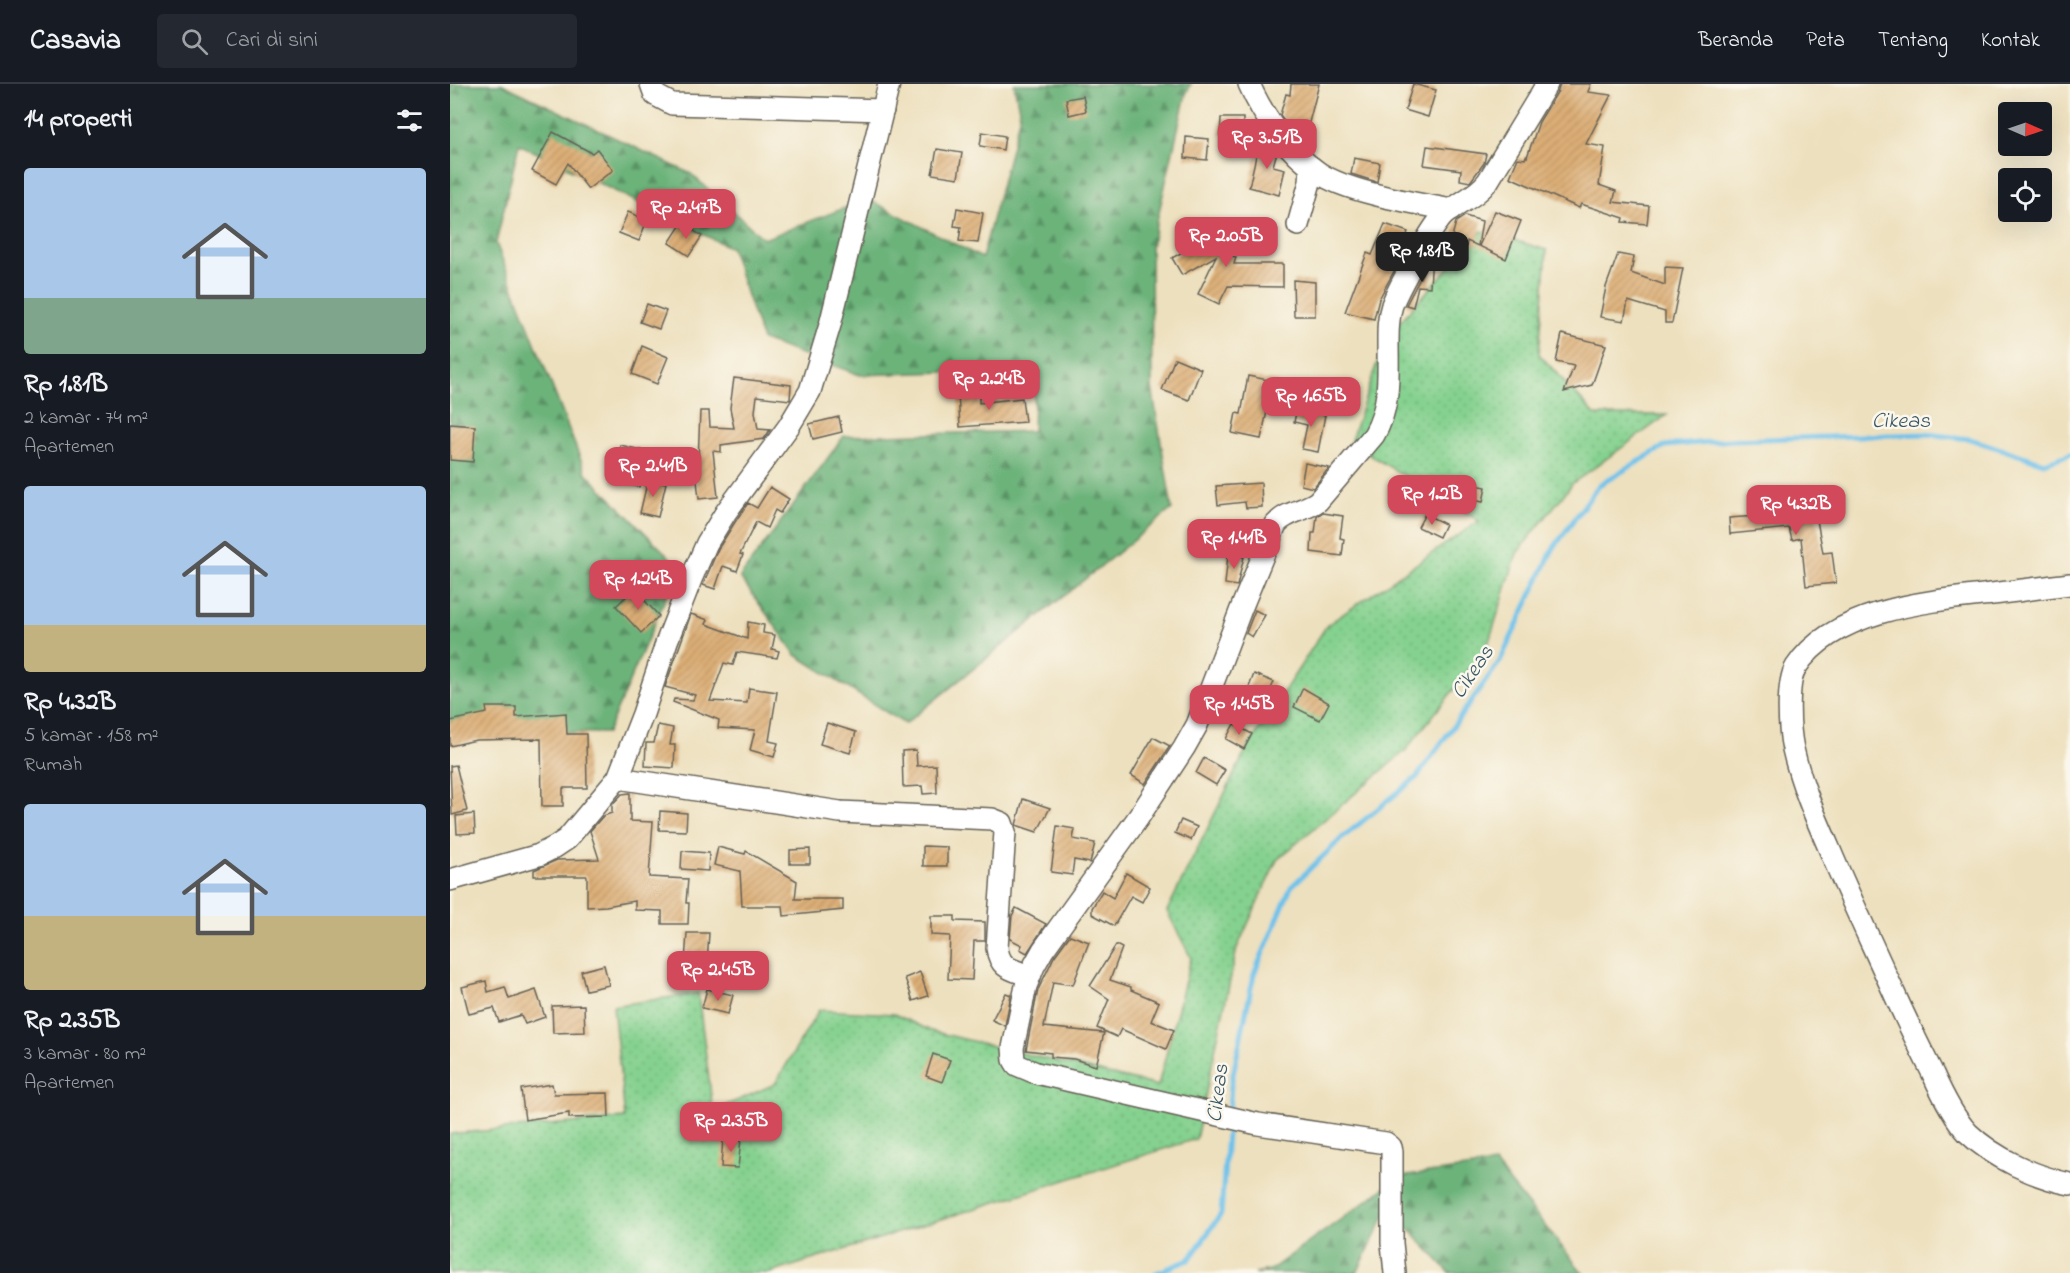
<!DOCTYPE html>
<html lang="id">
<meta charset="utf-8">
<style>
:root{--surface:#171b24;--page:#242831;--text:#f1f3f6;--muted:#9ea1a6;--line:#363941;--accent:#d1495b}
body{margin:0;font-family:"Indie Flower",sans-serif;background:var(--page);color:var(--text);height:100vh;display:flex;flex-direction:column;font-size:22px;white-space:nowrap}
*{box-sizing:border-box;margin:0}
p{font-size:20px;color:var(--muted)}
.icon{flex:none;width:33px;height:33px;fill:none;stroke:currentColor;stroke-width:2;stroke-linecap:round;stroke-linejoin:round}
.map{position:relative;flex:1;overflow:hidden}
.side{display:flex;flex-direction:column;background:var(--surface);width:450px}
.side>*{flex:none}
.needle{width:39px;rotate:92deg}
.buttons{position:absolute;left:1548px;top:18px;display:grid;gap:12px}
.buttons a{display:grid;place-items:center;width:54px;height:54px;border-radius:6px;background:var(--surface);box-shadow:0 6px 24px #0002;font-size:30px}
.price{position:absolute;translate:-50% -51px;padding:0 14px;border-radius:12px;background:var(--accent);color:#fff;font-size:20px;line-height:39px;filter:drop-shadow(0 2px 3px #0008)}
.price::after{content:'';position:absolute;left:50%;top:36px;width:18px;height:14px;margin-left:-9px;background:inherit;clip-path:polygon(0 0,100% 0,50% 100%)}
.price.selected{background:#222;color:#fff}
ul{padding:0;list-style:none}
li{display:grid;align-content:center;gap:12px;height:318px;padding:0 24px}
li span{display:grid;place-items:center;height:186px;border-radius:6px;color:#555}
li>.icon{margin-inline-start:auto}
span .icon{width:108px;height:108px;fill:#fffc;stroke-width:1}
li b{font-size:26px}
h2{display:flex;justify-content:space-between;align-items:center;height:72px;padding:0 24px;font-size:26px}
header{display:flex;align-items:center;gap:36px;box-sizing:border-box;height:84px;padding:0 30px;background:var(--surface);border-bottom:2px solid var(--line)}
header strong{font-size:28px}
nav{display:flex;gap:33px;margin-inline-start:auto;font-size:21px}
.search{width:420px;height:54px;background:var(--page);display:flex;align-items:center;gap:15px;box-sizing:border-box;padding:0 21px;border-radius:6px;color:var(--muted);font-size:22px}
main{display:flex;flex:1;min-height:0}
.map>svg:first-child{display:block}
</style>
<header>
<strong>Casavia</strong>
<div class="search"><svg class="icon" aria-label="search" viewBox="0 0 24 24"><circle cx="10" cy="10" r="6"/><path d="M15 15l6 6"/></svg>Cari di sini</div>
<nav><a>Beranda</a><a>Peta</a><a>Tentang</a><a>Kontak</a></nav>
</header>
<main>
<section class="side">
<h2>14 properti<svg class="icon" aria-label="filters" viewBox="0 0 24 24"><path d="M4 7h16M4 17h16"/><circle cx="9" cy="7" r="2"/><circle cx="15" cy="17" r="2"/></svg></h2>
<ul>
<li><span style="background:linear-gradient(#a9c7e8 70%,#7fa58c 0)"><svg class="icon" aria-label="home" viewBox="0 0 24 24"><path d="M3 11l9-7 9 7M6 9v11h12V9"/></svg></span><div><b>Rp 1.81B</b><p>2 kamar · 74 m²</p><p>Apartemen</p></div></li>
<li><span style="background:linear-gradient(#a9c7e8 75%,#c2b280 0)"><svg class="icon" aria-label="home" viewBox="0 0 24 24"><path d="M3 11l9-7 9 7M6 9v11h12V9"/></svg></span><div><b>Rp 4.32B</b><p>5 kamar · 158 m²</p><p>Rumah</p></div></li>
<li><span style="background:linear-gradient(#a9c7e8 60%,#c2b280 0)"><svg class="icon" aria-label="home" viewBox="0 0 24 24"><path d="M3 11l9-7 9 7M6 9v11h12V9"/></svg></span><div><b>Rp 2.35B</b><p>3 kamar · 80 m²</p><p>Apartemen</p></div></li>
</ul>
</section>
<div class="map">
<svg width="1620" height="1189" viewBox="0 0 1620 1189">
<defs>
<pattern id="grass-dots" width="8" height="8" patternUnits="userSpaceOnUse" patternTransform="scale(1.5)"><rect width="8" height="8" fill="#85d18f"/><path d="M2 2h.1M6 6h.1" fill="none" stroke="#72b37b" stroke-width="1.8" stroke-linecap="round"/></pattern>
<pattern id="forest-firs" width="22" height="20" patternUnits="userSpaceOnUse" patternTransform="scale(1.5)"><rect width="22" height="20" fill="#6cb37a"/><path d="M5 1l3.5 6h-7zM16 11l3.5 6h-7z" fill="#589163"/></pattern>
<pattern id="building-hatch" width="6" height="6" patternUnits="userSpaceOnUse" patternTransform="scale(1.5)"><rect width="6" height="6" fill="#dcae76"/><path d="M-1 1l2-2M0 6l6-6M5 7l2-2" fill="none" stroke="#bc9566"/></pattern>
</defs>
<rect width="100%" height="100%" fill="#fbf7ec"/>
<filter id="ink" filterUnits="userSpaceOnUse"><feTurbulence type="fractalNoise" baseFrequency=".0167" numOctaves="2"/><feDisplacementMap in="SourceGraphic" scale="12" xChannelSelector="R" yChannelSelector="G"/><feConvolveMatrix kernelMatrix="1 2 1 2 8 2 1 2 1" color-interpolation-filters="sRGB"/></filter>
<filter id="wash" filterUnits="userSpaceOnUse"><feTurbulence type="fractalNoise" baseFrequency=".008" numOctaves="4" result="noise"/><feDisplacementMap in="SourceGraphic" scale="24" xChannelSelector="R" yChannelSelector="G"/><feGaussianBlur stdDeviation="1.35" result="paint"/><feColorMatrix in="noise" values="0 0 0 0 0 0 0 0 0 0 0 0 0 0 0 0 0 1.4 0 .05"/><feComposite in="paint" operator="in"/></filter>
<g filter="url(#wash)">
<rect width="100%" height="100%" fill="#ede0be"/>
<polygon fill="url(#grass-dots)" stroke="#507656" stroke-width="1.5" points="1032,147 1097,166 1089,270 1145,331 1217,331 1123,399 1067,469 1037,564 955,667 827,776 787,864 746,1055 320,1189 0,1189 0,1050 175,1034 163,922 248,909 263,1027 325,1000 369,926 444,930 481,947 708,1002 741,874 717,827 797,664 877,541 1029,437 900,359 936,253"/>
<g fill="url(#forest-firs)" stroke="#44684b" stroke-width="1.5">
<polygon points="0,0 52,0 241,90 314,155 418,115 532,174 570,31 564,0 741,0 736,10 701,163 702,303 722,425 455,640 346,571 290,493 394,352 583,347 585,285 410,291 312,256 281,164 69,60 46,159 136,389 229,483 157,649 0,647"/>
<polygon points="1045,1080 1133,1189 1000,1189 939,1123 907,1189 805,1189 820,1186 950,1093"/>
</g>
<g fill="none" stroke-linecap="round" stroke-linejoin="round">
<g stroke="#6dc1ea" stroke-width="5">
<polyline points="779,1028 781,1000 804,890 841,803 892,754 967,693 1050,577 1103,465 1149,401 1215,362 1281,356 1476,350 1520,355 1594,379 1620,370"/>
<polyline points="706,1189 739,1176 771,1130 778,1037"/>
</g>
</g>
<g id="blocks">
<g fill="url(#building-hatch)">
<polygon points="841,0 869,0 855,54 846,52 830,31 836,10 840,11"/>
<polygon points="963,0 986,6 978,33 955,26"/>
<polygon points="1110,0 1141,0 1138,8 1161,11 1136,60 1155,63 1149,101 1166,107 1163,118 1199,122 1197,140 1173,138 1174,134 1131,120 1129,124 1060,93 1068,74 1075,75 1076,72 1077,73 1089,38 1108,7"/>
<polygon points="633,12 636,27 619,31 616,15"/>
<polygon points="771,34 793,34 793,52 770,51"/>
<polygon points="103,48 142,69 147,65 163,86 138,105 118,79 106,100 82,87"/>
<polygon points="532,48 555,52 553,66 530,62"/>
<polygon points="736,53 759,55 757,76 735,74"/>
<polygon points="810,54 817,56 827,68 823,82 835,85 829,111 799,103"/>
<polygon points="977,62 1036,70 1034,79 1020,98 1010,96 1011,86 974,81"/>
<polygon points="487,65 512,69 508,94 482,90"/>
<polygon points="904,74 930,79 927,98 901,90"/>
<polygon points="507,124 533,129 528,159 509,157 511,143 504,142"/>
<polygon points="1045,127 1071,137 1056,175 1029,162"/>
<polygon points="178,128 197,136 189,157 169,149"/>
<polygon points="1015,132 1032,137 1028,162 1017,157 1016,163 1000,160 1006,138"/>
<polygon points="232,139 252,152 239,172 219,159"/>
<polygon points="935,140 958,148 953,162 957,163 929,215 924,235 895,228 917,169 922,171"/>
<polygon points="759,144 780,153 775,167 771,169 786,173 784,180 833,180 833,203 778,202 769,220 748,210 766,172 732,191 722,174 755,155"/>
<polygon points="1168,170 1184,173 1181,189 1215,201 1215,183 1233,184 1222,239 1215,239 1215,228 1178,217 1174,237 1150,233 1156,203"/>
<polygon points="982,171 980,203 968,202 963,223 956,221"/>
<polygon points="843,196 865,198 865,232 844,232"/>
<polygon points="197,220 216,227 209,245 190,238"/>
<polygon points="1112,250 1156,261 1142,301 1114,308 1124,282 1106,278"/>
<polygon points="192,262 218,273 207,300 182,290"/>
<polygon points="725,274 751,285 739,316 712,306"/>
<polygon points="798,292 828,298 823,324 818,323 811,355 782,349 786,329 791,330"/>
<polygon points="284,294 341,301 340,316 307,312 305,328 308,345 320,346 314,355 271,361 271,368 263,367 268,413 249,415 245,378 248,378 250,327 259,327 260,343 284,344 280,324"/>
<polygon points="508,309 529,310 529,319 572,314 575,338 510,343"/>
<polygon points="847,324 875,331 868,368 852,365 857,341 844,338"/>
<polygon points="389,333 392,348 363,355 359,340"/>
<polygon points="0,340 25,342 23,378 0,376"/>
<polygon points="170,361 196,367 189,403 162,398"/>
<polygon points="855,379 879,384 863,404 851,401"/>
<polygon points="198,395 216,399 208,433 190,429"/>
<polygon points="1006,397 1036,403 1033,418 1004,412"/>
<polygon points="811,399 812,423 796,424 795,418 768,421 766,402"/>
<polygon points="320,403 339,415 330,429 325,426 317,444 306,438 290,470 293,471 287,487 273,482 265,505 253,501 268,465 287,435 298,419 307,424"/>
<polygon points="1362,409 1373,469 1382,468 1386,499 1356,502 1351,454 1342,456 1339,444 1280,450 1279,434 1336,430 1333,414"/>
<polygon points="873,429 893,432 890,454 894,455 892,472 861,468 862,449 865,449 867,432"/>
<polygon points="975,430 995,440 989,453 968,443"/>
<polygon points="778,471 794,473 787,502 775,500"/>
<polygon points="184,505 209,532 191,549 166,522"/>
<polygon points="805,526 815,531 802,553 796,549"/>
<polygon points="241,530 258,536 256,540 297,555 298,538 314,541 313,549 325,551 322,565 329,567 327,574 287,568 283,581 274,579 260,617 297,619 299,604 327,608 319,657 328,659 324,673 300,666 305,646 268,644 269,636 223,618 224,615 243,616 245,611 215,603"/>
<polygon points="804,590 824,598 816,616 797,608"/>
<polygon points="853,604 879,619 870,636 844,623"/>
<polygon points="36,623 66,623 66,633 116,629 117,650 136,650 137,704 113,704 113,722 92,722 91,655 26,656 0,662 0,637 37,629"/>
<polygon points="377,639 406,648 400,669 370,660"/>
<polygon points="784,640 802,650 794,665 776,655"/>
<polygon points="208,641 223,644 220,661 225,661 224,684 195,682 196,659 204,659"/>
<polygon points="703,653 720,662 695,700 681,691"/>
<polygon points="466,666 467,682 486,681 487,709 473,710 472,702 453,703 452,667"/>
<polygon points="754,674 775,686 766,701 746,689"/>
<polygon points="6,681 17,727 2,731 0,682"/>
<polygon points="180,709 180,737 203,738 199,793 238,795 236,819 239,819 238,840 212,840 212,827 185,826 185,817 156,822 137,823 137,792 84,792 84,786 107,776 149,775 140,747 153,732 162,729 162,721 172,710"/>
<polygon points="573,715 600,724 587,748 566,741"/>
<polygon points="210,727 237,729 236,747 209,746"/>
<polygon points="24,730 25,749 7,750 6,732"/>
<polygon points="731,736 747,743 741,756 725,749"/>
<polygon points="607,742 625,745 623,755 645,759 640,779 624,776 622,791 601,788"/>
<polygon points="473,762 497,763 497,782 473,782"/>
<polygon points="268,763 295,770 296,767 347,797 345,815 393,815 393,826 334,832 333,822 292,822 290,787 264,781"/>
<polygon points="360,765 360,780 340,780 340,766"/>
<polygon points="232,767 259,769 258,787 231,785"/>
<polygon points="676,789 700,803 692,818 681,812 664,842 642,830 642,824 652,807 663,814"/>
<polygon points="566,824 596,840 577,869 570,865 572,861 560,855 562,832"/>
<polygon points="481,832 505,832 505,837 535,838 535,857 524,857 522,896 498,895 500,852 481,851"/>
<polygon points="237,849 259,849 257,880 235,878"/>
<polygon points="620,851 639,858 623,901 603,898 594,943 654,949 646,982 624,975 601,973 601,969 576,966 588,906 604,873"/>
<polygon points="666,861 672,864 660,896 681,903 681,906 709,918 701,937 724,946 716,965 671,945 667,953 647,944 659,915 640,902"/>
<polygon points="154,881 159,901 136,906 131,887"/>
<polygon points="470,888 478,912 463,917 455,894"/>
<polygon points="36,897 38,908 55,903 59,915 86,906 95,933 75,940 71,931 49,938 44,924 19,930 12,903"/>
<polygon points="257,905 283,911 278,930 252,924"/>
<polygon points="556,909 561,911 555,942 542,936"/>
<polygon points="134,921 135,948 103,949 102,922"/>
<polygon points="483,970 500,976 492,998 476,992"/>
<polygon points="102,1000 104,1010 158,1009 159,1033 119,1034 119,1029 75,1036 71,1005"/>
<polygon points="273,1053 291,1055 288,1084 271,1083"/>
</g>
</g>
</g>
<g filter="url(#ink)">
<use href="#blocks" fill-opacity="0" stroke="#656155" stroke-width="1.5"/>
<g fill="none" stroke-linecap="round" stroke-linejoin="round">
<defs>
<g id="street">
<polyline points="201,0 205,11 222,20 433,26"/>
<path d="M799 0C814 34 838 68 869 89 899 109 966 119 1001 126"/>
<polyline points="848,141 860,98 861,83"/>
<path d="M1620 500C1594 503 1568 507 1542 510 1479 517 1384 525 1346 583 1336 599 1339 647 1343 665 1351 700 1365 732 1379 764 1400 814 1423 862 1445 911 1457 938 1470 964 1483 990 1492 1010 1503 1033 1518 1049 1544 1074 1585 1093 1620 1100"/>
<path d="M168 694 390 728 542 735 552 739 555 748 547 864C550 885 561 885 580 892"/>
<polyline points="0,796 89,771 105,763 117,755 168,694 193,630 217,557 242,493 257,459 276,428 339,342 360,307 380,241 439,0"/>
<path d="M945 1189 942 1159V1068L941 1063 936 1059 808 1040 586 989 567 981 564 976 563 964 576 902 584 882 593 866 688 734 734 664 747 641 791 525 826 440C837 427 855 427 868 417L924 351C941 322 938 290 938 257 938 245 938 233 942 221 948 205 983 140 995 130 1010 118 1027 112 1038 97L1097 0"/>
</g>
</defs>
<use href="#street" stroke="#656155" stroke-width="24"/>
<use href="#street" stroke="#fff" stroke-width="21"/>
</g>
</g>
<g text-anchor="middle" stroke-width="5" stroke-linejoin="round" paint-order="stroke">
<g font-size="22" font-style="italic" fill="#385664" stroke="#fbf7ec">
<text x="1451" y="343">Cikeas</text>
<text transform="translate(1021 587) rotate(-56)" y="8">Cikeas</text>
<text transform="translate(766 1009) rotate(-83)" y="8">Cikeas</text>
</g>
</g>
</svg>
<div class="buttons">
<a><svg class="needle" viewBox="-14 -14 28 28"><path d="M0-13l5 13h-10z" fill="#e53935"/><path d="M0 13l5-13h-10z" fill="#9ea1a6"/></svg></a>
<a><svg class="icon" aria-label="locate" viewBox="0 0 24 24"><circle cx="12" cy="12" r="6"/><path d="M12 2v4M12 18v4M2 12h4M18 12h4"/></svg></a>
</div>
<b class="price" style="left:817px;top:86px">Rp 3.51B</b>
<b class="price" style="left:236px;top:156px">Rp 2.47B</b>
<b class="price" style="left:776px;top:184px">Rp 2.05B</b>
<b class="price selected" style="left:972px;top:199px">Rp 1.81B</b>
<b class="price" style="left:539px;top:327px">Rp 2.24B</b>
<b class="price" style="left:861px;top:344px">Rp 1.65B</b>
<b class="price" style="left:203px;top:414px">Rp 2.41B</b>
<b class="price" style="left:982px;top:442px">Rp 1.2B</b>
<b class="price" style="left:1346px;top:452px">Rp 4.32B</b>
<b class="price" style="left:784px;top:486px">Rp 1.41B</b>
<b class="price" style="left:188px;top:527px">Rp 1.24B</b>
<b class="price" style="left:789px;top:652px">Rp 1.45B</b>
<b class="price" style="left:268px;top:918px">Rp 2.45B</b>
<b class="price" style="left:281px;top:1069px">Rp 2.35B</b>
</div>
</main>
